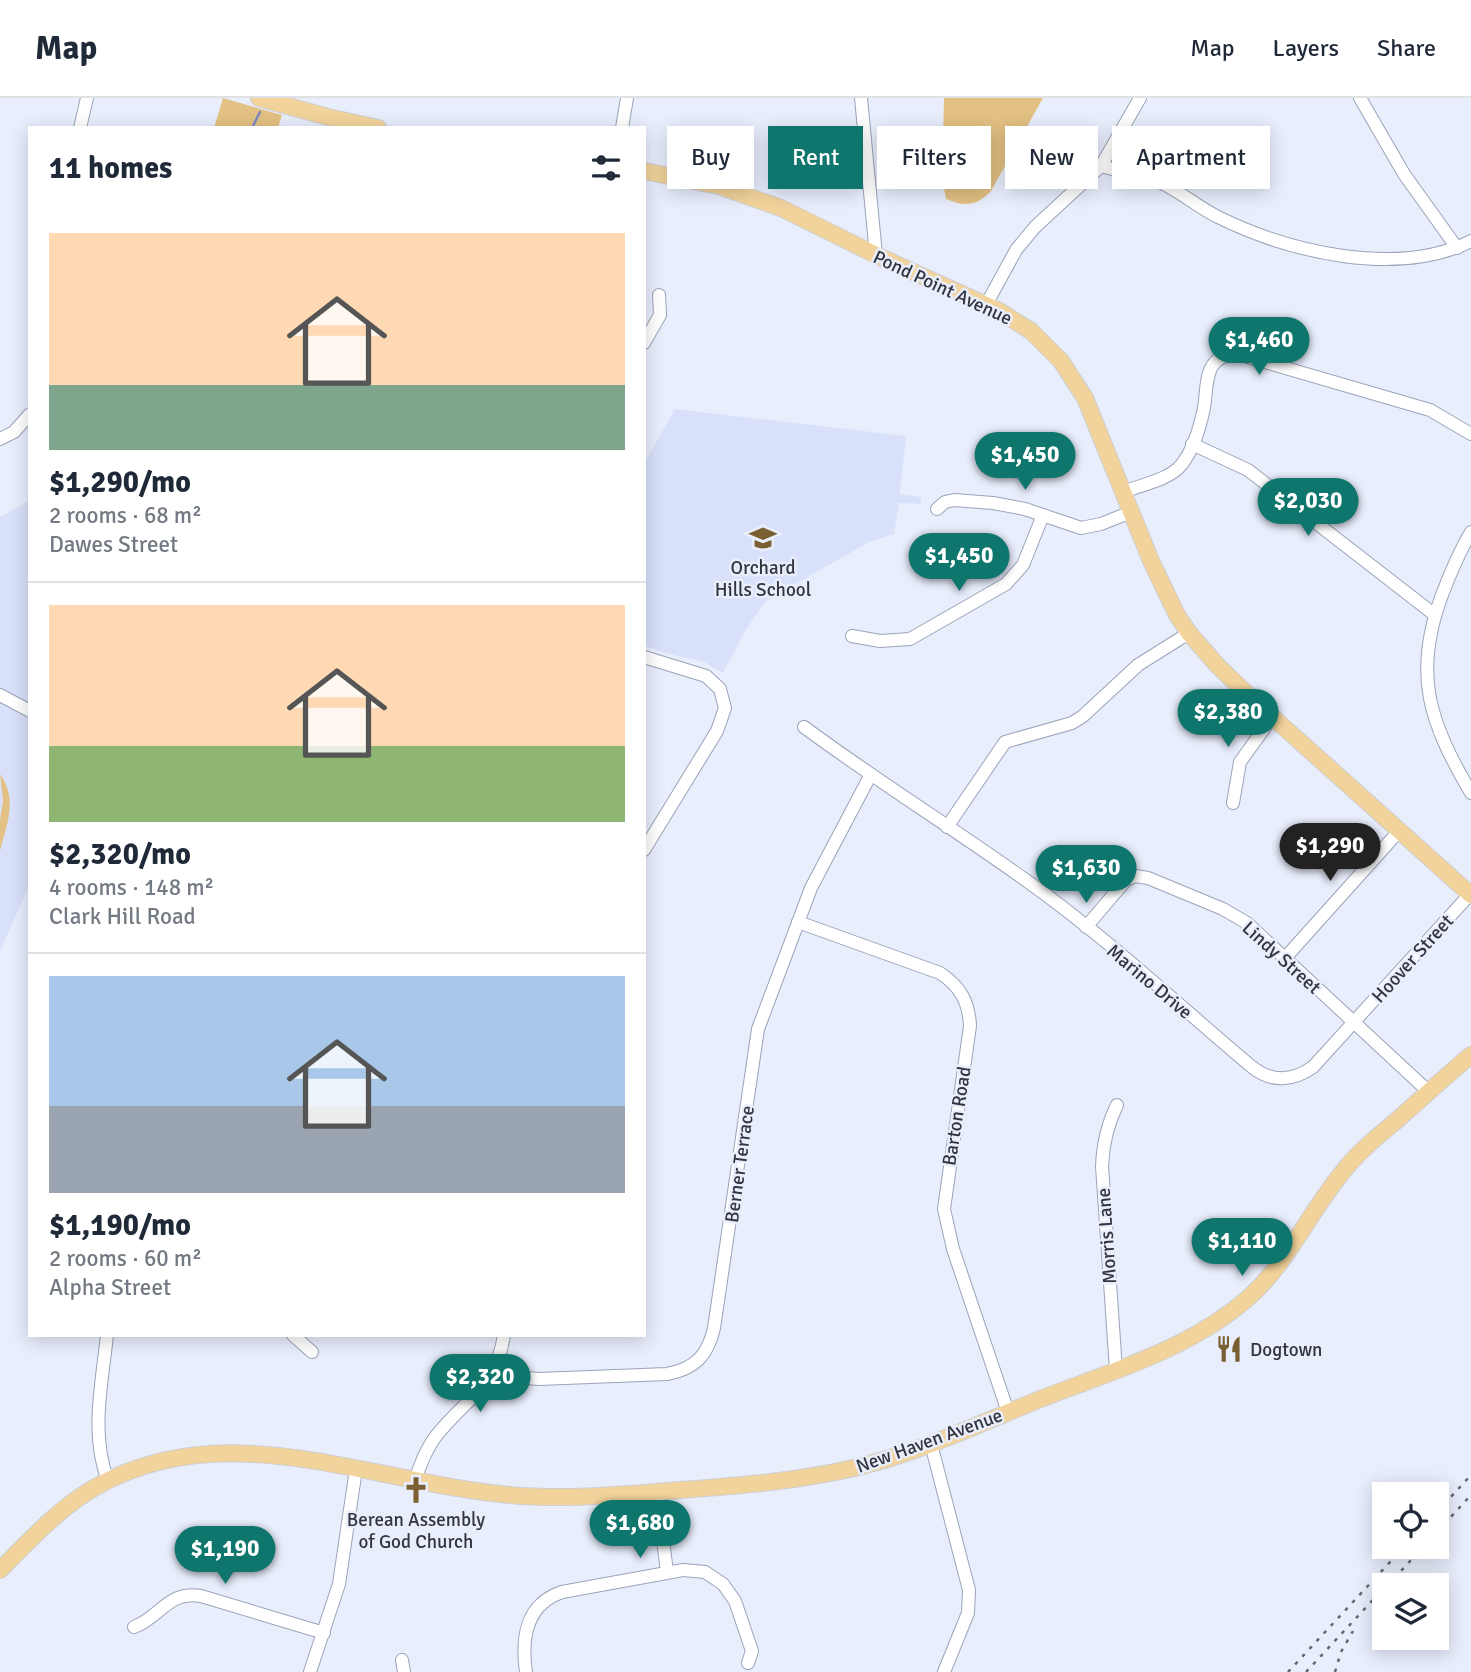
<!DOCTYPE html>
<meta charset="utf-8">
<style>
:root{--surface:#fff;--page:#f2f2f3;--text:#1f2937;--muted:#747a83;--line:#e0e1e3;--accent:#0f766e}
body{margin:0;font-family:Signika,sans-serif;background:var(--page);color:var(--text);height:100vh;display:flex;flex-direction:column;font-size:26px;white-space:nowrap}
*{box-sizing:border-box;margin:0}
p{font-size:23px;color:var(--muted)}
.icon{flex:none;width:38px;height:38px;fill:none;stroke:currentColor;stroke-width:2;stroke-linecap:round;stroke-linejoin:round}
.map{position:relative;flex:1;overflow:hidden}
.details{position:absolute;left:28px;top:28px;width:618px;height:1211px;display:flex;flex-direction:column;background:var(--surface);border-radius:0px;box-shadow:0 4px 18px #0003}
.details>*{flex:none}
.banner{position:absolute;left:667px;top:28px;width:665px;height:63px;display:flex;gap:14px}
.fabs{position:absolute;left:1372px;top:1384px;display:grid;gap:14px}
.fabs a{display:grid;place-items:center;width:77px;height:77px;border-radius:0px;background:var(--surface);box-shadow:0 4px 18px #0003;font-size:35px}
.price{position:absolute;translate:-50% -60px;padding:0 16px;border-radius:24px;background:var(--accent);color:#fff;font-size:23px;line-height:46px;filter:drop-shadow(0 2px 4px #0008)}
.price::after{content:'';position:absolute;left:50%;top:42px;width:21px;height:16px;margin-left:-10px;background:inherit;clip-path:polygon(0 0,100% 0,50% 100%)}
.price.current{background:#222;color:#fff}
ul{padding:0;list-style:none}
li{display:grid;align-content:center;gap:14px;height:371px;padding:0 21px}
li+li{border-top:2px solid var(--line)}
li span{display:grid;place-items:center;height:217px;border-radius:0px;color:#555}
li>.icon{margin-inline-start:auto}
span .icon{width:126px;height:126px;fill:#fffc;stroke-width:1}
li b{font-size:30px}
h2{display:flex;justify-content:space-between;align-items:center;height:84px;padding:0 21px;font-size:30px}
.pill{padding:0 24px;border-radius:0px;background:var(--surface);box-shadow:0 4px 18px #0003;font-size:24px;line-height:63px}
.pill.current{background:var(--accent);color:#fff}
header{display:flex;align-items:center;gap:42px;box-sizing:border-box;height:98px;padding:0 35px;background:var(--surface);border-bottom:2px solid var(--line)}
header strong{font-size:33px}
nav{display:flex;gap:38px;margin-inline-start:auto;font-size:24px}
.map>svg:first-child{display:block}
</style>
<header>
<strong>Map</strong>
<nav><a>Map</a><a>Layers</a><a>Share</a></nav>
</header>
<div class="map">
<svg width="1471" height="1574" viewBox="0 0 1471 1574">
<rect width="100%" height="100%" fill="#e9eefd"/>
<g fill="#d9e1fa">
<polygon points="675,311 906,338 900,396 922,399 920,406 899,405 894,436 869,444 766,503 745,533 723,575 704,564 665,555 644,547 644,366"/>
<polygon points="30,402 30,786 0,853 0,419"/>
</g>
<g fill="#e3c184">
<polygon points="223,0 282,17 278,30 214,30"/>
<path d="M944 0H1043L991 93C977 108 965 109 946 101L942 80Z"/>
<path d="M0 676C18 701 7 726 0 753V722L3 703Z"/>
</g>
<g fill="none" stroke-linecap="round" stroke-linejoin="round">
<polyline stroke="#7c8abe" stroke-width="2.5" points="252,30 260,14"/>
<defs>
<g id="minor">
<polyline points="861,0 876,157"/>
<polyline points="1360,0 1404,76 1457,150"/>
<polyline points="80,30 87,0"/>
<polyline points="622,30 627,0"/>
<path d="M1101 68C1118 73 1137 75 1153 81 1176 90 1196 108 1218 119 1289 154 1397 180 1471 143"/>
<polyline points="986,207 1016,152 1035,129 1101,68 1140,0"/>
<polyline points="644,245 660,217 659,197"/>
<polyline points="0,341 14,334 30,316"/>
<polyline points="1192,346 1248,372 1435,517"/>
<path d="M1123 394C1140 387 1170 382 1182 366 1193 352 1200 329 1204 310 1208 285 1203 254 1241 257L1430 312 1471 336"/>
<polyline points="937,411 945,404 954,402 993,405 1025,411 1081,430 1101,426 1131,414"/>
<path d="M1471 434C1459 454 1450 476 1442 497 1412 577 1430 625 1471 695"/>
<polyline points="852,538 880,543 910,541 1006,486 1023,467 1043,417"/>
<polyline points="644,559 706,578 720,591 725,610 717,633 644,752"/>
<polyline points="0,597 30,613"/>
<path d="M804 629C877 683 953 730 1027 783 1106 839 1178 907 1252 969 1272 985 1293 983 1313 969L1471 795"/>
<polyline points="1233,705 1240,664 1273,618"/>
<polyline points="947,729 1005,644 1072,625 1083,618 1138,567 1189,535"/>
<path d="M798 824 940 875C960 888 969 904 970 928L944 1111 953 1151 1008 1314"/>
<polyline points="1086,829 1126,782 1135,778 1148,780 1223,811 1247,825 1429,994"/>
<polyline points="1285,860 1399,733"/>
<path d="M107 1237C102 1286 90 1336 108 1383"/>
<polyline points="293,1237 312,1254"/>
<path d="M1116 1272 1102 1068C1103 1046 1107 1027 1117 1007"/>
<path d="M492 1277 539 1281 667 1276C695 1271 708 1257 714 1230L758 931 811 790 870 678"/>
<polyline points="931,1346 969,1492 968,1515 944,1574"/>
<path d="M415 1382C420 1367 426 1351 436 1338 465 1301 496 1290 504 1237"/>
<polyline points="657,1394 667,1474"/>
<path d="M134 1529C161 1519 168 1492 201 1498L324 1535"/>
<polyline points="402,1562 404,1574"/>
<polyline points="310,1574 339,1486 356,1371"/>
<path d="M526 1574C521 1540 526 1506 562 1494L683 1472 705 1474 723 1486 735 1503 752 1553 748 1565"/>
</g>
<g id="major">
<polyline points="259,0 328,19 378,30"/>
<polyline points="644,73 719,88 781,110 876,157 999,213 1031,233 1061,263 1085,300 1151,463 1177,517 1189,535 1217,567 1248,597 1471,797"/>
<path d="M0 1472C29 1443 58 1411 94 1390 225 1314 372 1385 510 1397 562 1402 615 1397 668 1393 732 1388 796 1384 858 1369 920 1354 979 1326 1038 1302 1109 1274 1188 1252 1247 1201 1288 1165 1308 1116 1342 1075 1357 1055 1377 1039 1396 1023 1421 1001 1446 978 1471 957"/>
</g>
</defs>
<use href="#minor" stroke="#9ba3ba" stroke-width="14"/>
<use href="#major" stroke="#cecfd1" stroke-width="18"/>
<use href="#minor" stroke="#fff" stroke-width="12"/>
<use href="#major" stroke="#f2d39b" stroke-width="16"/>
<g stroke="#646872" stroke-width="2.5" stroke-dasharray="3.5 7" stroke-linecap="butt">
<polyline points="1437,1414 1471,1377"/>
<polyline points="1437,1434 1471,1397"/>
<polyline points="1387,1488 1423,1449"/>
<polyline points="1288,1574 1404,1449"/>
<polyline points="1306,1574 1384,1490"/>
<polyline points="1335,1574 1341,1554 1353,1533"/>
</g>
</g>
<defs>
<symbol id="school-bare" viewBox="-9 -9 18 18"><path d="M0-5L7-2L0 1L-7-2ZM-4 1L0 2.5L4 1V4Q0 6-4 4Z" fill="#795f31" stroke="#e9eefd" stroke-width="2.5" paint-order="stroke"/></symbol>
<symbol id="restaurant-bare" viewBox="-9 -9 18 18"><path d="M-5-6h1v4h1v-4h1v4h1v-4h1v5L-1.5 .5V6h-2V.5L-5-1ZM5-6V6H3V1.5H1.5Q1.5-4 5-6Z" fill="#795f31" stroke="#e9eefd" stroke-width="2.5" paint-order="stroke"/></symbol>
<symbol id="church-bare" viewBox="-9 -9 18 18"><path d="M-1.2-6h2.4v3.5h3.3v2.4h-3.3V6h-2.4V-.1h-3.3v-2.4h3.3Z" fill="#795f31" stroke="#e9eefd" stroke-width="2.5" paint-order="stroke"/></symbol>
</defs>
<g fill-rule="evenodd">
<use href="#school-bare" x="744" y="421" width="38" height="38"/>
<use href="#restaurant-bare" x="1210" y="1232" width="38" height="38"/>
<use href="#church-bare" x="397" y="1373" width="38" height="38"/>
</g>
<g text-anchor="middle" stroke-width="5" stroke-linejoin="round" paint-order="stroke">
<g font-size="19" fill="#32353e" stroke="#e9eefd">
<text transform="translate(943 189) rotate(25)" y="7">Pond Point Avenue</text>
<text transform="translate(1282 859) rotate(42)" y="7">Lindy Street</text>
<text transform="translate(1412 860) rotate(-48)" y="7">Hoover Street</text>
<text transform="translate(1150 883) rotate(40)" y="7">Marino Drive</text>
<text transform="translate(956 1018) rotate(-81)" y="7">Barton Road</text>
<text transform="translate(739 1066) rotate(-82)" y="7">Berner Terrace</text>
<text transform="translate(1106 1138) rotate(-94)" y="7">Morris Lane</text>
<text transform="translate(929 1342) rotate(-20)" y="7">New Haven Avenue</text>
</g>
<g font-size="19" fill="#32353e" stroke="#e9eefd">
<text x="763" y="476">Orchard<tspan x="763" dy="22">Hills School</tspan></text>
<text x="1250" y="1258" text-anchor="start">Dogtown</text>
<text x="416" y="1428">Berean Assembly<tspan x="416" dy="22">of God Church</tspan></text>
</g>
</g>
</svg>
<div class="fabs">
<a><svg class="icon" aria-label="locate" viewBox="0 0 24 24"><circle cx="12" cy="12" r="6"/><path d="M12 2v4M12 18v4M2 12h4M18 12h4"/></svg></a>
<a><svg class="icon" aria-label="layers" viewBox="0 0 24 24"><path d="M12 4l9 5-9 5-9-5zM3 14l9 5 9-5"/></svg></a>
</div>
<b class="price" style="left:1259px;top:279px">$1,460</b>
<b class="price" style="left:1025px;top:394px">$1,450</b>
<b class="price" style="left:1308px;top:440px">$2,030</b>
<b class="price" style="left:959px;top:495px">$1,450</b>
<b class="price" style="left:1228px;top:651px">$2,380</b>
<b class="price current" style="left:1330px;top:785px">$1,290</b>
<b class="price" style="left:1086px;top:807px">$1,630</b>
<b class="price" style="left:1242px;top:1180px">$1,110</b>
<b class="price" style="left:480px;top:1316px">$2,320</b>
<b class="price" style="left:640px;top:1462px">$1,680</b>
<b class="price" style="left:225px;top:1488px">$1,190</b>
<div class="banner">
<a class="pill">Buy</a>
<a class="pill current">Rent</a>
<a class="pill">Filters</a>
<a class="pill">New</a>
<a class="pill">Apartment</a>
</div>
<section class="details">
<h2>11 homes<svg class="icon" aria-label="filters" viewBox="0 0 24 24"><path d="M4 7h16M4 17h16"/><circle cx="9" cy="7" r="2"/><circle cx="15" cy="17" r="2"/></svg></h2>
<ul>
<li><span style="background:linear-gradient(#ffd9b3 70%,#7fa58c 0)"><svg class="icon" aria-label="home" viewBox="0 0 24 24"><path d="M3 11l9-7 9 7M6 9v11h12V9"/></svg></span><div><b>$1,290/mo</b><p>2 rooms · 68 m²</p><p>Dawes Street</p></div></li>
<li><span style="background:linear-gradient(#ffd9b3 65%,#8fb573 0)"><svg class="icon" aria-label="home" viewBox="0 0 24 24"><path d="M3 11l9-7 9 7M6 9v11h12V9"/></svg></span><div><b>$2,320/mo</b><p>4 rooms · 148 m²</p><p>Clark Hill Road</p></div></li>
<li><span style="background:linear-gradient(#a9c7e8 60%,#9aa5b1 0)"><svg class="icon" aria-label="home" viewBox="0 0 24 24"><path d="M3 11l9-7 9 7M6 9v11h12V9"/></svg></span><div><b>$1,190/mo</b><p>2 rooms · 60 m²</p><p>Alpha Street</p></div></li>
</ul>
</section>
</div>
